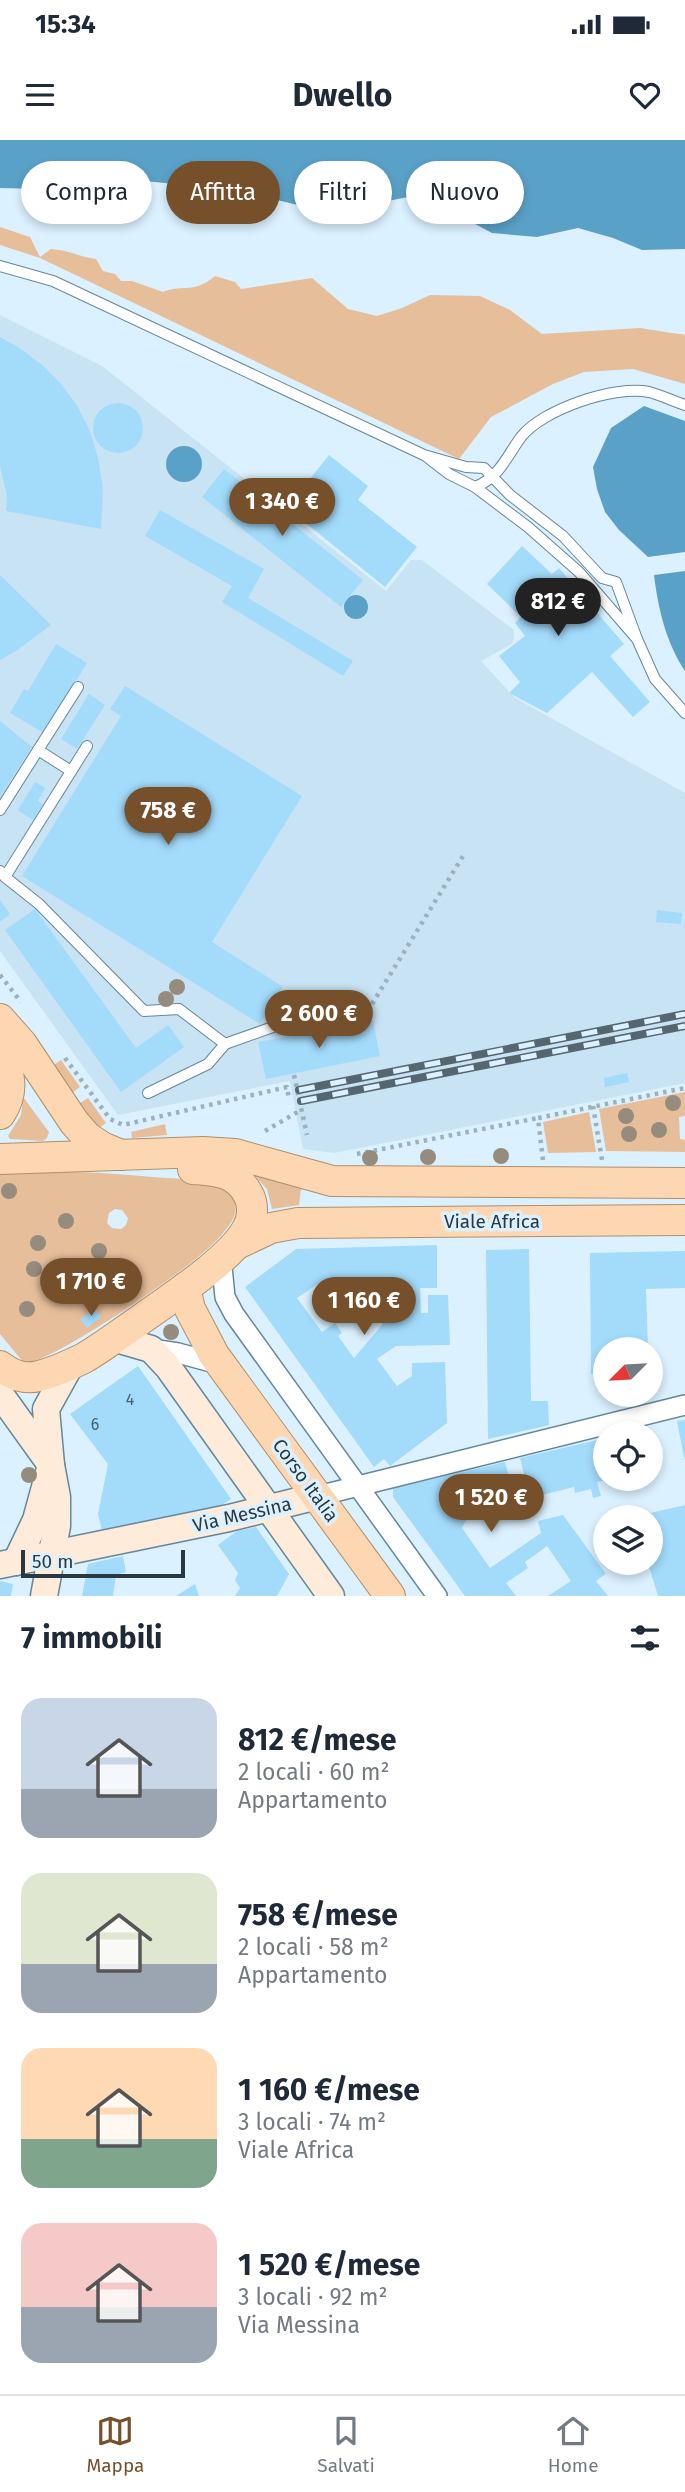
<!DOCTYPE html>
<html lang="it">
<meta charset="utf-8">
<style>
:root{--surface:#fff;--page:#f6f6f7;--text:#1f2937;--muted:#747a83;--line:#e0e1e3;--accent:#75502b}
body{margin:0;font-family:"Fira Sans",sans-serif;background:var(--page);color:var(--text);height:100vh;display:flex;flex-direction:column;font-size:26px;white-space:nowrap}
*{box-sizing:border-box;margin:0}
p{font-size:23px;color:var(--muted)}
.icon{flex:none;width:38px;height:38px;fill:none;stroke:currentColor;stroke-width:2;stroke-linecap:round;stroke-linejoin:round}
.map{position:relative;height:1456px;overflow:hidden}
.panel{display:flex;flex-direction:column;background:var(--surface);flex:1}
.panel>*{flex:none}
.hud{position:absolute;left:21px;top:21px;width:644px;height:63px;display:flex;gap:14px}
.needle{width:46px;rotate:246deg}
.fabs{position:absolute;left:593px;top:1197px;display:grid;gap:14px}
.fabs a{display:grid;place-items:center;width:70px;height:70px;border-radius:50%;background:var(--surface);box-shadow:0 4px 10px #0003;font-size:35px}
.scale{position:absolute;left:21px;bottom:18px;width:164px;box-sizing:border-box;padding-left:7px;border:4px solid #2a3941;border-top:0;font-size:19px;line-height:24px;white-space:nowrap;color:#2a3941;-webkit-text-stroke:5px #dbf1ff;paint-order:stroke}
.price{position:absolute;translate:-50% -60px;padding:0 16px;border-radius:24px;background:var(--accent);color:#fff;font-size:23px;line-height:46px;filter:drop-shadow(0 2px 4px #0008)}
.price::after{content:'';position:absolute;left:50%;top:42px;width:21px;height:16px;margin-left:-10px;background:inherit;clip-path:polygon(0 0,100% 0,50% 100%)}
.price.selected{background:#222;color:#fff}
ul{padding:0;list-style:none}
li{display:flex;align-items:center;gap:21px;height:175px;padding:0 21px}
li span{display:grid;place-items:center;flex:none;width:196px;height:140px;border-radius:21px;color:#555}
li>.icon{margin-inline-start:auto}
span .icon{width:84px;height:84px;fill:#fffc;stroke-width:1}
li b{font-size:30px}
h2{display:flex;justify-content:space-between;align-items:center;height:84px;padding:0 21px;font-size:30px}
.pill{padding:0 24px;border-radius:32px;background:var(--surface);box-shadow:0 4px 10px #0003;font-size:24px;line-height:63px}
.pill.selected{background:var(--accent);color:#fff}
.status{display:flex;justify-content:space-between;align-items:center;height:49px;padding:0 35px;background:var(--surface);direction:ltr}
.status svg{height:19px;fill:currentColor}
header{display:flex;justify-content:space-between;align-items:center;height:91px;padding:0 21px;background:var(--surface);font-size:32px;font-weight:700}
.tabs{display:flex;justify-content:space-around;align-items:center;height:98px;border-top:2px solid var(--line);background:var(--surface);font-size:19px;color:var(--muted)}
.tabs a{display:grid;justify-items:center;gap:4px}
.tabs .selected{color:var(--accent)}
.map>svg:first-child{display:block}
</style>
<div class="status"><b>15:34</b><svg viewBox="0 0 49 12"><path d="M0 12V9h3v3zM5 12V6h3v6zM10 12V3h3v9zM15 12V0h3v12zM26 1h20v11H26zM47 4h2v5h-2z"/></svg></div>
<header><svg class="icon" aria-label="menu" viewBox="0 0 24 24"><path d="M4 6h16M4 12h16M4 18h16"/></svg>Dwello<svg class="icon" aria-label="heart" viewBox="0 0 24 24"><path d="M12 20l-8-8c-3-5 5-10 8-4 3-6 11-1 8 4z"/></svg></header>
<div class="map">
<svg width="685" height="1456" viewBox="0 0 685 1456">
<rect width="100%" height="100%" fill="#dbf1ff"/>
<polygon fill="#c8e3f3" points="0,175 102,226 386,451 411,420 422,420 514,490 514,499 512,504 481,521 515,558 685,653 685,943 334,1013 303,1009 290,941 118,975 0,811"/>
<g fill="#e7be9a" fill-rule="evenodd">
<path d="M0 87 30 97 40 117 51 109C69 110 79 117 96 119L103 131 115 134 121 141H132L163 152C186 143 192 155 215 136L235 142 241 149 312 138 348 169 377 176 402 168 430 155 480 156 510 170 542 194 640 188 685 195V244L633 229 584 232 553 244 491 277 459 319 40 118 0 105Z"/>
<polygon points="61,920 80,947 69,955 50,928"/>
<polygon points="685,952 685,976 679,977 680,999 685,1000 685,1012 606,1011 599,969"/>
<polygon points="23,957 49,992 47,998 43,1001 10,999 8,996 21,975"/>
<polygon points="88,958 106,983 95,991 77,965"/>
<polygon points="589,972 596,1012 548,1013 543,982"/>
<polygon points="165,984 167,995 132,998 131,992"/>
<path d="M0 1032C55 1030 110 1033 165 1038 180 1039 197 1039 212 1041 218 1042 226 1048 230 1052 238 1059 237 1072 232 1081 224 1094 211 1106 199 1116 174 1138 52 1223 24 1223L0 1194ZM115 1069 122 1070 128 1078 126 1085 121 1089 112 1088 107 1083 109 1073Z"/>
<polygon points="255,1036 301,1049 299,1065 272,1069 267,1049"/>
</g>
<g fill="#5aa1c7">
<polygon points="0,0 685,0 685,109 642,110 613,98 578,88 537,97 492,93 462,77 408,57 352,68 298,65 235,50 84,35 39,49 0,48"/>
<polygon points="644,266 685,281 685,412 648,417 619,390 605,372 597,349 593,327 611,288"/>
<circle cx="184" cy="324" r="18"/>
<path d="M685 431V531C666 503 658 468 654 435Z"/>
<circle cx="356" cy="467" r="12"/>
</g>
<g fill="#a3dbfb" fill-rule="evenodd">
<polygon points="0,197 18,207 41,224 61,244 78,267 90,291 98,318 103,349 101,389 6,371 7,355 0,326"/>
<circle cx="118" cy="288" r="25"/>
<polygon points="329,315 368,346 358,360 417,407 385,447 287,368"/>
<polygon points="224,329 363,440 341,467 202,357"/>
<polygon points="160,370 264,429 248,458 353,521 343,536 222,462 232,446 145,396"/>
<polygon points="522,406 552,434 559,428 624,504 610,516 650,562 633,577 592,532 547,573 509,553 520,542 499,516 525,496 515,483 521,477 487,444"/>
<polygon points="0,435 51,485 16,511 0,520"/>
<polygon points="56,504 87,523 44,593 10,573 24,549 28,551"/>
<polygon points="125,546 302,656 212,802 283,847 260,884 22,736 121,576 110,569"/>
<polygon points="89,554 105,565 77,609 61,599"/>
<polygon points="0,581 32,607 0,657"/>
<polygon points="35,642 45,648 38,661 43,664 33,680 18,670"/>
<polygon points="0,760 10,774 0,782"/>
<polygon points="35,769 136,908 168,885 184,907 121,952 5,790"/>
<polygon points="657,770 682,773 681,784 656,782"/>
<polygon points="373,881 380,916 266,939 258,902"/>
<polygon points="627,933 629,942 605,947 604,938"/>
<path d="M437 1105V1148H420L421 1173H428V1155H448L450 1205 396 1206 377 1219 397 1246 412 1236V1223L445 1222 447 1283 390 1326 384 1319 374 1327 245 1147 296 1109ZM319 1143H381L382 1185 354 1218 338 1196 342 1193 335 1183 322 1192 297 1158Z"/>
<polygon points="529,1109 531,1261 548,1261 549,1285 488,1299 486,1110"/>
<polygon points="685,1111 685,1148 646,1149 648,1209 606,1209 606,1234 591,1234 590,1113"/>
<polygon points="95,1169 101,1177 87,1188 80,1179"/>
<polygon points="138,1226 231,1359 222,1365 194,1372 102,1391 98,1374 108,1324 70,1274"/>
<polygon points="685,1280 685,1318 684,1318 677,1281"/>
<polygon points="606,1298 606,1340 597,1342 601,1356 593,1358 591,1349 575,1353 574,1347 530,1358 520,1318"/>
<polygon points="505,1322 516,1361 468,1376 462,1388 490,1428 541,1393 538,1381 563,1375 606,1434 596,1441 608,1456 548,1456 571,1441 547,1406 525,1422 528,1428 506,1443 516,1456 465,1456 393,1357 393,1348"/>
<polygon points="685,1365 685,1456 658,1456 648,1423 651,1423 651,1377 637,1376"/>
<polygon points="256,1387 289,1434 277,1456 235,1456 240,1448 235,1440 238,1433 218,1405 237,1391"/>
<polygon points="123,1416 126,1432 116,1435 113,1456 82,1456 88,1424"/>
<polygon points="0,1441 13,1444 11,1456 0,1456"/>
<polygon points="195,1444 199,1456 176,1456"/>
</g>
<g fill="none" stroke-linecap="round" stroke-linejoin="round">
<defs>
<g id="lane">
<polyline points="0,126 53,141 424,315 466,327 484,328 510,355 563,396 602,438 616,442 637,499"/>
<path d="M685 265C673 261 661 255 649 252 615 245 543 269 521 297 507 316 499 338 475 347L528 387 579 432 637 499 655 539 685 573"/>
<polyline points="427,317 449,334 475,347"/>
<polyline points="38,610 71,631"/>
<polyline points="0,670 78,547"/>
<polyline points="0,731 5,737 39,764 144,871 179,869 225,904 301,877 355,869"/>
<polyline points="5,737 87,606"/>
<polyline points="148,953 208,924 225,904"/>
</g>
<g id="street">
<polyline points="221,1117 225,1157 234,1174 437,1456"/>
<polyline points="151,1209 178,1213 222,1225"/>
<polyline points="318,1356 685,1265"/>
</g>
<g id="secondary">
<polyline points="113,1198 151,1209 168,1227 331,1456"/>
<polyline points="0,1254 51,1325 57,1357 57,1386 44,1456"/>
<polyline points="16,1422 36,1380 51,1325 46,1269 71,1224"/>
<polyline points="0,1425 229,1378 318,1356"/>
</g>
<g id="primary">
<polyline points="0,879 22,904 74,982 87,997 102,1007 121,1015"/>
<path d="M0 912C11 934 14 953 0 974"/>
<polyline points="0,1019 203,1012 235,1014 332,1041 685,1043"/>
<polyline points="237,1104 271,1088 298,1083 685,1080"/>
<polyline points="185,1148 190,1169 214,1215 390,1456"/>
<path d="M0 1226C12 1235 24 1240 39 1236 54 1232 70 1225 84 1218 101 1208 117 1196 133 1185 162 1164 231 1120 247 1089 253 1079 254 1064 248 1054 236 1031 216 1031 193 1029"/>
</g>
</defs>
<use href="#lane" stroke="#64879b" stroke-width="12"/>
<use href="#street" stroke="#64879b" stroke-width="22"/>
<use href="#secondary" stroke="#64879b" stroke-width="29"/>
<use href="#primary" stroke="#b28e69" stroke-width="32"/>
<g stroke="#9db1bc" stroke-width="4.5" stroke-dasharray="3.5 5" stroke-linecap="butt">
<polyline points="0,835 21,862"/>
<polyline points="372,864 463,716"/>
<polyline points="65,918 110,979 123,985 287,947 289,959"/>
<polyline points="294,935 307,995"/>
<polyline points="593,966 602,1020"/>
<polyline points="265,991 301,970"/>
<polyline points="357,1014 538,978"/>
<polyline points="543,1020 538,978 685,948"/>
</g>
<use href="#lane" stroke="#fff" stroke-width="10"/>
<use href="#street" stroke="#fff" stroke-width="19"/>
<use href="#secondary" stroke="#feebd9" stroke-width="26"/>
<use href="#primary" stroke="#fdd7b2" stroke-width="30"/>
<defs>
<g id="rail">
<polyline points="299,950 685,874"/>
<polyline points="301,961 685,886"/>
</g>
</defs>
<use href="#rail" stroke="#566670" stroke-width="8"/>
<use href="#rail" stroke="#dbf1ff" stroke-width="5" stroke-dasharray="16" stroke-linecap="butt"/>
</g>
<g fill="#968c7d">
<circle cx="177" cy="847" r="8"/>
<circle cx="166" cy="859" r="8"/>
<circle cx="673" cy="963" r="8"/>
<circle cx="626" cy="976" r="8"/>
<circle cx="659" cy="990" r="8"/>
<circle cx="629" cy="994" r="8"/>
<circle cx="501" cy="1016" r="8"/>
<circle cx="428" cy="1017" r="8"/>
<circle cx="370" cy="1018" r="8"/>
<circle cx="9" cy="1051" r="8"/>
<circle cx="66" cy="1081" r="8"/>
<circle cx="38" cy="1103" r="8"/>
<circle cx="99" cy="1111" r="8"/>
<circle cx="34" cy="1129" r="8"/>
<circle cx="100" cy="1132" r="8"/>
<circle cx="76" cy="1156" r="8"/>
<circle cx="108" cy="1156" r="8"/>
<circle cx="27" cy="1169" r="8"/>
<circle cx="171" cy="1192" r="8"/>
<circle cx="29" cy="1335" r="8"/>
</g>
<g text-anchor="middle" stroke-width="7" stroke-linejoin="round" paint-order="stroke">
<g font-size="16" fill="#486270">
<text x="130" y="1265">4</text>
<text x="95" y="1290">6</text>
</g>
<g font-size="19" fill="#2a3941" stroke="#dbf1ff">
<text x="492" y="1088">Viale Africa</text>
<text transform="translate(306 1340) rotate(54)" y="7">Corso Italia</text>
<text transform="translate(242 1374) rotate(-13)" y="7">Via Messina</text>
</g>
</g>
</svg>
<div class="fabs">
<a><svg class="needle" viewBox="-14 -14 28 28"><path d="M0-13l5 13h-10z" fill="#e53935"/><path d="M0 13l5-13h-10z" fill="#747a83"/></svg></a>
<a><svg class="icon" aria-label="locate" viewBox="0 0 24 24"><circle cx="12" cy="12" r="6"/><path d="M12 2v4M12 18v4M2 12h4M18 12h4"/></svg></a>
<a><svg class="icon" aria-label="layers" viewBox="0 0 24 24"><path d="M12 4l9 5-9 5-9-5zM3 14l9 5 9-5"/></svg></a>
</div>
<div class="scale">50 m</div>
<b class="price" style="left:282px;top:398px">1 340 €</b>
<b class="price selected" style="left:558px;top:498px">812 €</b>
<b class="price" style="left:168px;top:707px">758 €</b>
<b class="price" style="left:319px;top:910px">2 600 €</b>
<b class="price" style="left:91px;top:1178px">1 710 €</b>
<b class="price" style="left:364px;top:1197px">1 160 €</b>
<b class="price" style="left:491px;top:1394px">1 520 €</b>
<div class="hud">
<a class="pill">Compra</a>
<a class="pill selected">Affitta</a>
<a class="pill">Filtri</a>
<a class="pill">Nuovo</a>
</div>
</div>
<section class="panel">
<h2>7 immobili<svg class="icon" aria-label="filters" viewBox="0 0 24 24"><path d="M4 7h16M4 17h16"/><circle cx="9" cy="7" r="2"/><circle cx="15" cy="17" r="2"/></svg></h2>
<ul>
<li><span style="background:linear-gradient(#c9d6e8 65%,#9aa5b1 0)"><svg class="icon" aria-label="home" viewBox="0 0 24 24"><path d="M3 11l9-7 9 7M6 9v11h12V9"/></svg></span><div><b>812 €/mese</b><p>2 locali · 60 m²</p><p>Appartamento</p></div></li>
<li><span style="background:linear-gradient(#dfe7d0 65%,#9aa5b1 0)"><svg class="icon" aria-label="home" viewBox="0 0 24 24"><path d="M3 11l9-7 9 7M6 9v11h12V9"/></svg></span><div><b>758 €/mese</b><p>2 locali · 58 m²</p><p>Appartamento</p></div></li>
<li><span style="background:linear-gradient(#ffd9b3 65%,#7fa58c 0)"><svg class="icon" aria-label="home" viewBox="0 0 24 24"><path d="M3 11l9-7 9 7M6 9v11h12V9"/></svg></span><div><b>1 160 €/mese</b><p>3 locali · 74 m²</p><p>Viale Africa</p></div></li>
<li><span style="background:linear-gradient(#f6c9c9 60%,#9aa5b1 0)"><svg class="icon" aria-label="home" viewBox="0 0 24 24"><path d="M3 11l9-7 9 7M6 9v11h12V9"/></svg></span><div><b>1 520 €/mese</b><p>3 locali · 92 m²</p><p>Via Messina</p></div></li>
</ul>
</section>
<nav class="tabs">
<a class="selected"><svg class="icon" aria-label="map" viewBox="0 0 24 24"><path d="M3 6l6-2 6 2 6-2v14l-6 2-6-2-6 2zM9 4v14M15 6v14"/></svg>Mappa</a>
<a><svg class="icon" aria-label="saved" viewBox="0 0 24 24"><path d="M7 4h10v16l-5-4-5 4z"/></svg>Salvati</a>
<a><svg class="icon" aria-label="home" viewBox="0 0 24 24"><path d="M3 11l9-7 9 7M6 9v11h12V9"/></svg>Home</a>
</nav>
